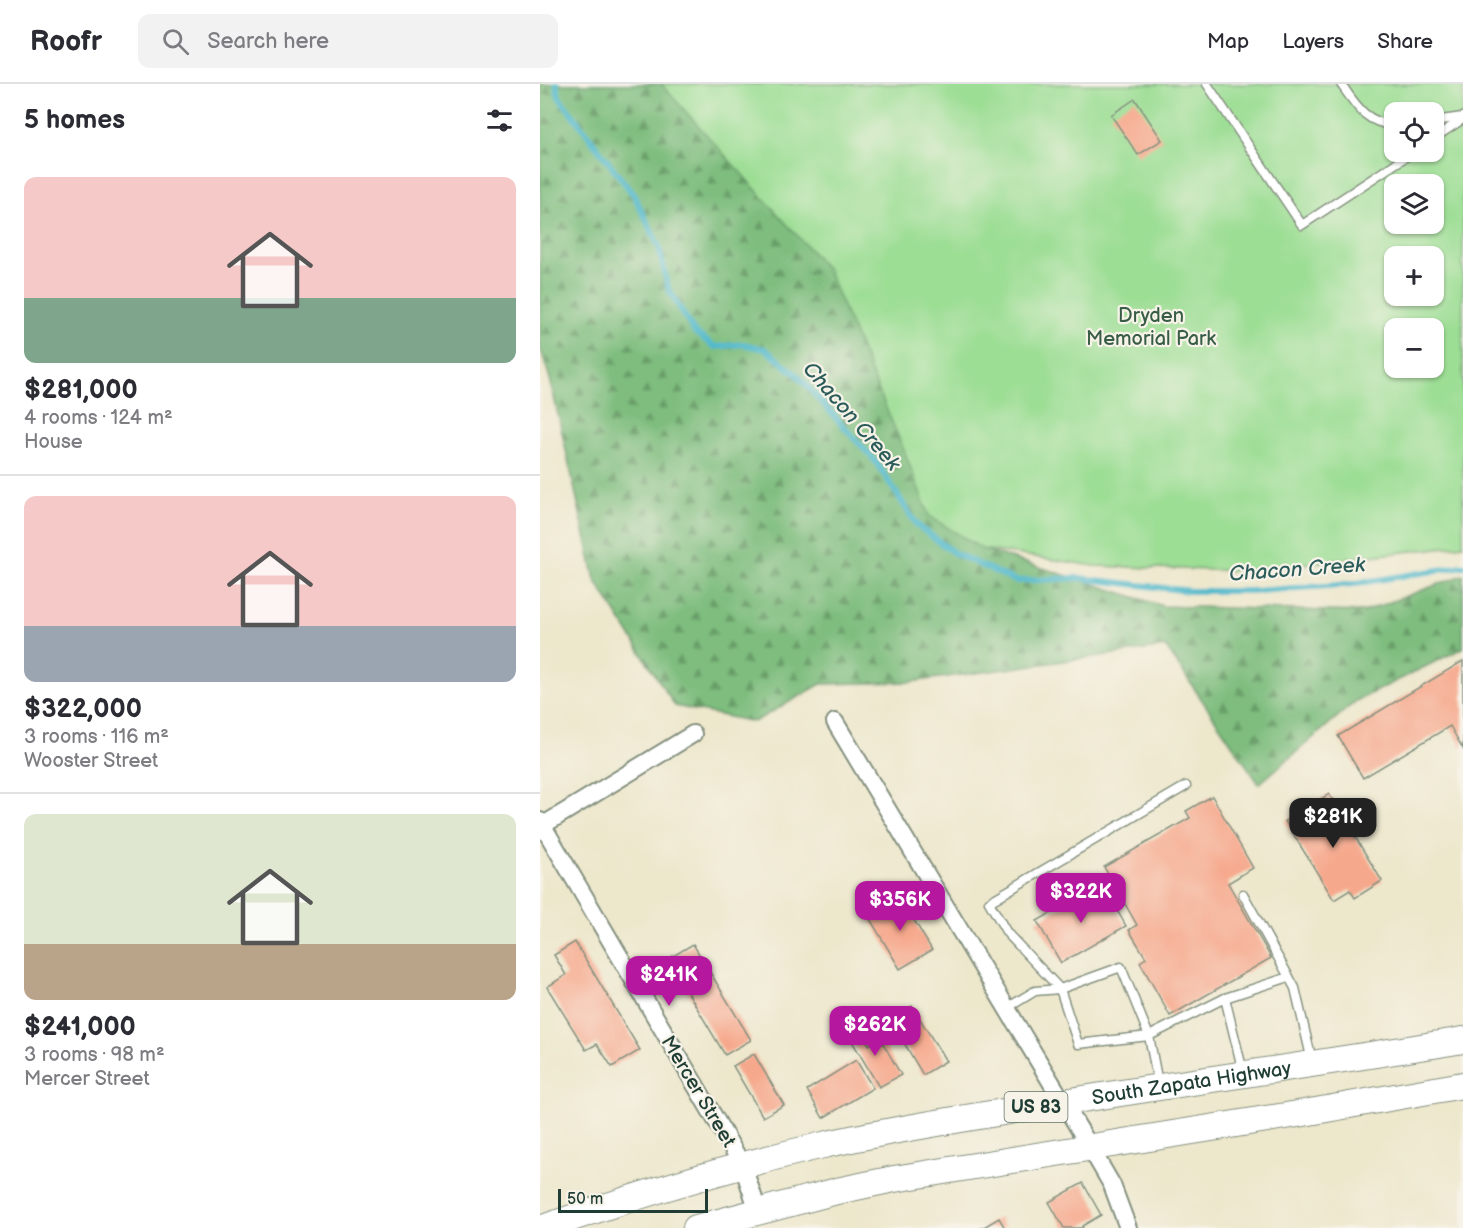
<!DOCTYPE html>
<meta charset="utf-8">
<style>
:root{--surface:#fff;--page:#f2f2f3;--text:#2b2b33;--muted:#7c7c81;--line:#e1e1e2;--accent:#b5179e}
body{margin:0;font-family:"Balsamiq Sans",sans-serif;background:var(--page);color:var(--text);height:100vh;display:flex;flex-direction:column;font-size:22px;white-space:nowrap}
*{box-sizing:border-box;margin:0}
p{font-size:20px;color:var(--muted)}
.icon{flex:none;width:33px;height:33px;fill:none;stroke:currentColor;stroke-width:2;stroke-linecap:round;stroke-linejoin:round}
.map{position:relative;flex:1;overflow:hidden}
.side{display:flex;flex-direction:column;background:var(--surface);width:540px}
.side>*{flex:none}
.buttons{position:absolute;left:844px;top:18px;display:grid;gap:12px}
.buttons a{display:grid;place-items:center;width:60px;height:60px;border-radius:12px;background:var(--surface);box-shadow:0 2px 4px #0004;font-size:30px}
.scale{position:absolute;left:18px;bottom:15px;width:150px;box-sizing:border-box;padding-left:6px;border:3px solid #1f3d34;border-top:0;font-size:16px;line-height:21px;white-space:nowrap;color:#1f3d34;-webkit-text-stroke:4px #f7f3e8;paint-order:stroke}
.price{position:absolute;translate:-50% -51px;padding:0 14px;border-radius:12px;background:var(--accent);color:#fff;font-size:20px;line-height:39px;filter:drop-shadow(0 2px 3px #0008)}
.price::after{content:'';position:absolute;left:50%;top:36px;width:18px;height:14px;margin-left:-9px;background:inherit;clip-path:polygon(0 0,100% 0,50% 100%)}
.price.on{background:#222;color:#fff}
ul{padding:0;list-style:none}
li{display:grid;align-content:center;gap:12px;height:318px;padding:0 24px}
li+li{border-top:2px solid var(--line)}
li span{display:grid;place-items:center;height:186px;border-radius:12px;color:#555}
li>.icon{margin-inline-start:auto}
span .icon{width:108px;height:108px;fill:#fffc;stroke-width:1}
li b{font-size:26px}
h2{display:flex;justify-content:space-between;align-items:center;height:72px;padding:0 24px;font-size:26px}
header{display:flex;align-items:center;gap:36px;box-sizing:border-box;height:84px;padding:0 30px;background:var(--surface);border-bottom:2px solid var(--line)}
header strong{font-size:28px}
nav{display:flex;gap:33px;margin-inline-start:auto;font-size:21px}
.search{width:420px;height:54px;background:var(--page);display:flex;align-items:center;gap:15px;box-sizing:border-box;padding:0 21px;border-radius:12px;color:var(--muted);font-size:22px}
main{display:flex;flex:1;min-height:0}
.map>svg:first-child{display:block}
</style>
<header>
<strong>Roofr</strong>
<div class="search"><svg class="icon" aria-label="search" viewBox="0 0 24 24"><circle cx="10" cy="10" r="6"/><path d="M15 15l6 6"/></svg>Search here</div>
<nav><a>Map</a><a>Layers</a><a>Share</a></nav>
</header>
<main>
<section class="side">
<h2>5 homes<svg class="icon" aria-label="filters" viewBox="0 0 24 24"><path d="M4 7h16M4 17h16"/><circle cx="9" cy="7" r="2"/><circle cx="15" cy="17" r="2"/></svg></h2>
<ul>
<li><span style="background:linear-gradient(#f6c9c9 65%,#7fa58c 0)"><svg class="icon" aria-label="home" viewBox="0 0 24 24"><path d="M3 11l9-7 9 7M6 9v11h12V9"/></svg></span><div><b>$281,000</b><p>4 rooms · 124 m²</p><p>House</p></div></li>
<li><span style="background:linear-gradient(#f6c9c9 70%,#9aa5b1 0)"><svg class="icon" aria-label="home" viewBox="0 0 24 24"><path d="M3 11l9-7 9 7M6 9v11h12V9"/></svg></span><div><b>$322,000</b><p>3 rooms · 116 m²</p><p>Wooster Street</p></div></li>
<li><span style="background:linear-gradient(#dfe7d0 70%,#b9a48a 0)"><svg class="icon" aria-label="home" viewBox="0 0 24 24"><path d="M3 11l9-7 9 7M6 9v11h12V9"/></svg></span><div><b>$241,000</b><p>3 rooms · 98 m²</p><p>Mercer Street</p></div></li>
</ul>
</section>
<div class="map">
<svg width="923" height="1144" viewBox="0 0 923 1144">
<defs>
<pattern id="forest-firs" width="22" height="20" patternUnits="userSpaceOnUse" patternTransform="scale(1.5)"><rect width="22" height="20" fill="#7ebd7e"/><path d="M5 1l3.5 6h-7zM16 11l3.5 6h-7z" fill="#679b68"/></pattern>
</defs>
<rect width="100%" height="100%" fill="#f7f3e8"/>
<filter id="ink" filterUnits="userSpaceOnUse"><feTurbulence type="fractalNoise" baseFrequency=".0167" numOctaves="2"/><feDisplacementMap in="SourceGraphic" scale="12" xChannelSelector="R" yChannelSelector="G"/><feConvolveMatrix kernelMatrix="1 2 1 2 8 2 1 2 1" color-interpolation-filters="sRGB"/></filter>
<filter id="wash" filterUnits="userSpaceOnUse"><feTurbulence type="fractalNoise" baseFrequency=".008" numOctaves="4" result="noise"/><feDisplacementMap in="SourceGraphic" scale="24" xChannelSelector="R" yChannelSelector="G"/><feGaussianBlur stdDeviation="1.35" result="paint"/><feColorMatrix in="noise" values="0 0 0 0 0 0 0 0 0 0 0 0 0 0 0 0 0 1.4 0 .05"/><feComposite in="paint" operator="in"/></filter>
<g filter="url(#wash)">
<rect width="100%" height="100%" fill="#ede7cc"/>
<polygon fill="url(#forest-firs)" stroke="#4e7d59" stroke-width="1.5" points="0,0 374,0 442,465 623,522 823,528 923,491 923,564 816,617 719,700 626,563 370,598 281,600 214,638 135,622 55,496 10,295 0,263"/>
<path fill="#9dde95" stroke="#5e8e64" stroke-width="1.5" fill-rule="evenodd" d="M121 0H923V461L702 487 555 482 442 465 389 432 364 366 287 185ZM855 28H894V68H855ZM855 100H894V140H855ZM855 172H894V212H855ZM855 244H894V284H855Z"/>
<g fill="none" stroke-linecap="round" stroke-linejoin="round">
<polyline stroke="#4eb8cb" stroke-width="6" points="16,0 19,13 95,113 119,163 128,204 154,248 175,263 203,260 225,265 257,291 336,378 377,441 414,469 476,497 538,494 650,507 716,507 813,500 923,482"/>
</g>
<g id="blocks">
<g fill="#f6a88c">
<polygon points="595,15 622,56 598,71 571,31"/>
<polygon points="923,577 923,665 910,642 823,694 798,652"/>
<polygon points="789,710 842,797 815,814 810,806 794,816 745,737"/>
<polygon points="672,712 713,784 688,799 731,874 630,932 600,878 606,874 589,846 597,841 564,783 650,734 646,727"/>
<polygon points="562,800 586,842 521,879 497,837"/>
<polygon points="359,811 392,866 360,885 327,830"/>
<polygon points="35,858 100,966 72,983 57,960 46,966 7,903 26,891 14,871"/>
<polygon points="153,860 211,956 185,971 128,875"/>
<polygon points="372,922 406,977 383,991 350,935"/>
<polygon points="317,940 329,961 340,954 361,991 339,1003 306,947"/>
<polygon points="214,970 244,1021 223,1033 193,982"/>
<polygon points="316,976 333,1004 283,1034 267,1006"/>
<polygon points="543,1099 561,1131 542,1142 543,1144 524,1144 509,1118"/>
<polygon points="459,1134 465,1144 442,1144"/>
</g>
</g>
</g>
<g filter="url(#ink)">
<use href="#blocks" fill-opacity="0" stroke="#869280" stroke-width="1.5"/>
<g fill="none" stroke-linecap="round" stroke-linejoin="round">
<defs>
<g id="lane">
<polyline points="667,0 762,141 873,68"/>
<path d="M801 0C817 23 825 38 855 42"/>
<polyline points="894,37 923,33"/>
<polyline points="894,54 923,35"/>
<polyline points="703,810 755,904 772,977"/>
<polygon points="581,883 609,952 538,960 520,905"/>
<polyline points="520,905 467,849 449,818 646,702"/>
<polyline points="685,914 749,893"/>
<polyline points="467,924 495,907 520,905"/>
<polyline points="618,999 609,952 685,914 703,988"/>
</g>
<g id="street">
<polyline points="295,638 550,1063 572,1101 588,1144"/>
<polyline points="0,737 203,1082 218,1127"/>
<polyline points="0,743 153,650"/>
</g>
<g id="primary">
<path id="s1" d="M3 1144C94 1112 186 1084 279 1062 344 1047 409 1037 475 1026 624 1001 774 981 923 956"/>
<polyline points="156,1144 297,1107 354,1095 764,1029 923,1001"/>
</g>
</defs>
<use href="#lane" stroke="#869280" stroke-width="11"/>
<use href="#street" stroke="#869280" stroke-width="20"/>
<use href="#primary" stroke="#869280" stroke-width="28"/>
<use href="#lane" stroke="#fff" stroke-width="8"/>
<use href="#street" stroke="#fff" stroke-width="16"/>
<use href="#primary" stroke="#fff" stroke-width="26"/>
</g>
</g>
<g text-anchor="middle" stroke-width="4.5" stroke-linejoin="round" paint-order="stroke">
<rect fill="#f7f3e8" stroke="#60746a" stroke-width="1.5" x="464.5" y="1008" width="63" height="30" rx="4.5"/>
<g font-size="18" font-weight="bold" fill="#1f3d34">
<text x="496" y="1029">US 83</text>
</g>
<g font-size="20" fill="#385d47" stroke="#f7f3e8">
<text x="611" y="238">Dryden<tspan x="611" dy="23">Memorial Park</tspan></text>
</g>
<g font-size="20" fill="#1f3d34" stroke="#f7f3e8">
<text dy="7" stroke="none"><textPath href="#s1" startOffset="666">South Zapata Highway</textPath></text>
<text transform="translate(159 1007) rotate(59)" y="7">Mercer Street</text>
</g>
<g font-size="21" font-style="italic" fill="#2b5c5a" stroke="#f7f3e8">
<text transform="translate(312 332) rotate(49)" y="7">Chacon Creek</text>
<text transform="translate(757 485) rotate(-4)" y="7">Chacon Creek</text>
</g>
</g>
</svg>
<div class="buttons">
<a><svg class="icon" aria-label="locate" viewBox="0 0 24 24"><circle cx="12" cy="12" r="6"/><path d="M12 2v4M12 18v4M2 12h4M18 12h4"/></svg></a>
<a><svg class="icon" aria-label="layers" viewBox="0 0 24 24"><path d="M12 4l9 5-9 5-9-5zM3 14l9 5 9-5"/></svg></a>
<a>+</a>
<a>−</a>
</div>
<div class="scale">50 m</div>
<b class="price on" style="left:793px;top:765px">$281K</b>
<b class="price" style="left:541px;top:840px">$322K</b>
<b class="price" style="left:360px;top:848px">$356K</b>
<b class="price" style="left:129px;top:923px">$241K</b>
<b class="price" style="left:335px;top:973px">$262K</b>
</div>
</main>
